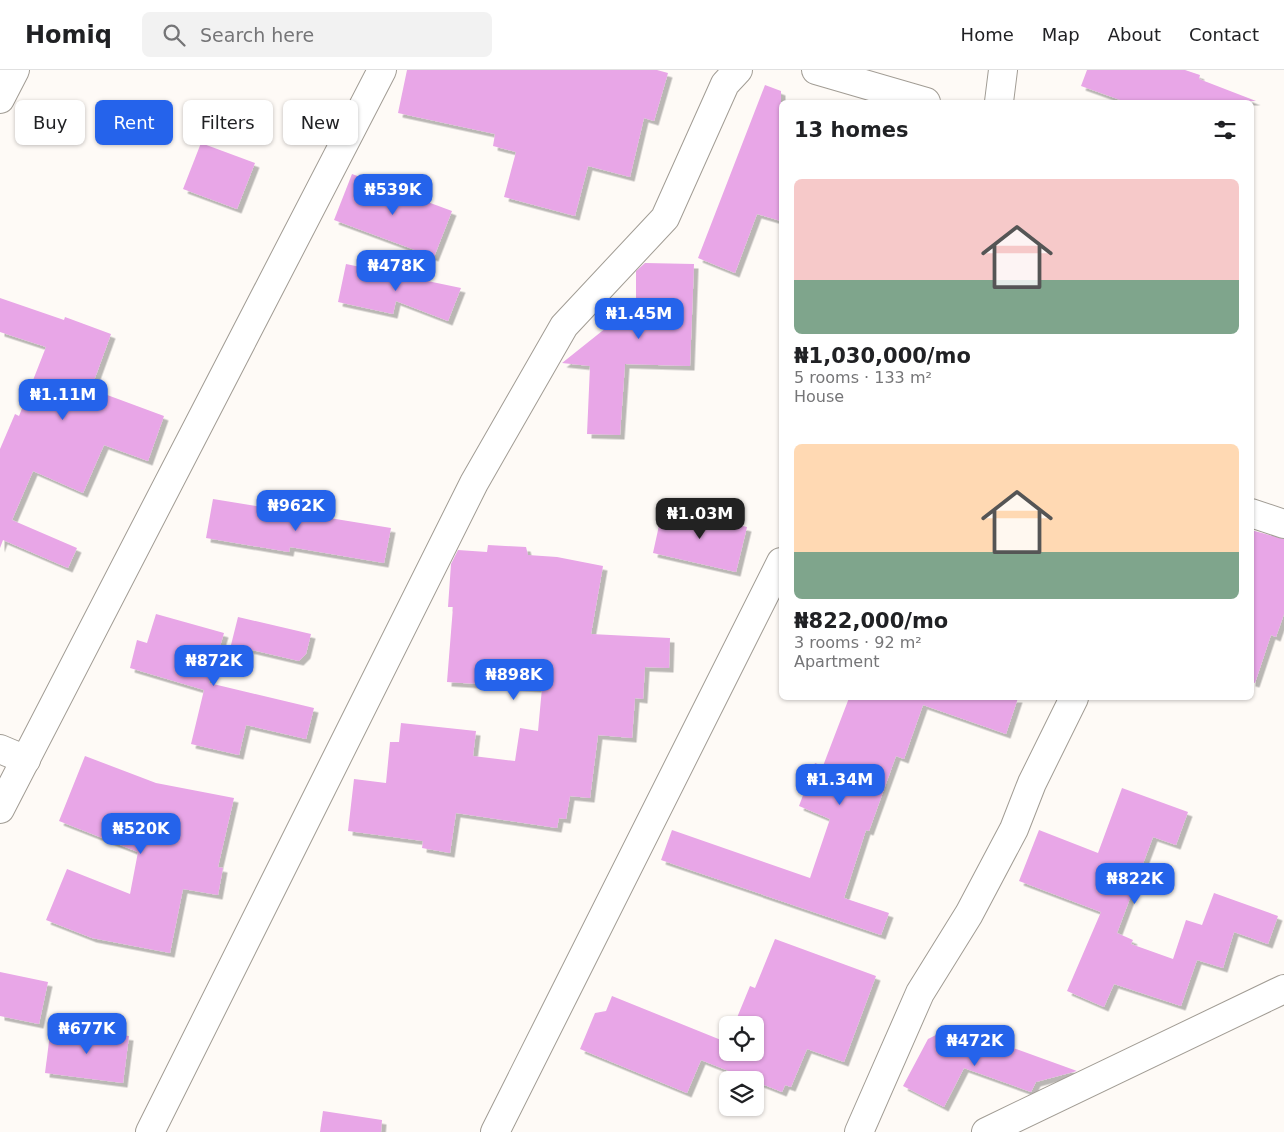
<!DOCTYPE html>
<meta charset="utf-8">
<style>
:root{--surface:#fff;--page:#f2f2f2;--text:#202124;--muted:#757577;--line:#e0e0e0;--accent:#2563eb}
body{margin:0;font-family:"DejaVu Sans",sans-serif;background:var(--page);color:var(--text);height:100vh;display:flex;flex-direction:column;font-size:19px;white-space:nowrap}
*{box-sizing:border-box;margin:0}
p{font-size:16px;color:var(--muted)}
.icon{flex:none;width:28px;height:28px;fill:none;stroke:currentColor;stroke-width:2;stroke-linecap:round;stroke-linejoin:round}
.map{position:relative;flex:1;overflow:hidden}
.sheet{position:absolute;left:779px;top:30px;width:475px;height:600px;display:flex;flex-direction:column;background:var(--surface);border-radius:8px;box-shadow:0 1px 4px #0004}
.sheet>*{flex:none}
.hud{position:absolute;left:15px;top:30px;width:475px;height:45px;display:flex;gap:10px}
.tools{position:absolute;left:719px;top:946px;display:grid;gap:10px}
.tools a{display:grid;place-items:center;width:45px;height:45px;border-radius:8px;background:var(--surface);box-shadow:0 1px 4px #0004;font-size:25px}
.price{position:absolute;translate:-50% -42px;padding:0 11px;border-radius:10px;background:var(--accent);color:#fff;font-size:16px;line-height:32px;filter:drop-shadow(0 1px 2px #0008)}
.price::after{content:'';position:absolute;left:50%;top:30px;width:15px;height:11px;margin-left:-8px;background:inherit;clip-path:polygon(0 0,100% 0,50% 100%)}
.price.on{background:#222;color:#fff}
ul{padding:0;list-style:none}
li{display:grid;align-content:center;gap:10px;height:265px;padding:0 15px}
li span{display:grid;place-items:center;height:155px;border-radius:8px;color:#555}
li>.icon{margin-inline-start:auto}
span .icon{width:90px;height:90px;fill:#fffc;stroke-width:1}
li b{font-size:21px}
h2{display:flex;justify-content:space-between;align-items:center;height:60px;padding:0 15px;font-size:21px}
.tag{padding:0 18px;border-radius:8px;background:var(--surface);box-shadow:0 1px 4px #0004;font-size:18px;line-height:45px}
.tag.on{background:var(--accent);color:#fff}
header{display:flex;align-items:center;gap:30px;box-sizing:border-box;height:70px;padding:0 25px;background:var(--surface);border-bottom:1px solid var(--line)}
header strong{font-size:24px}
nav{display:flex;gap:28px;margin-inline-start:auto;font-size:18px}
.search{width:350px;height:45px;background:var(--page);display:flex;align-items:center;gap:12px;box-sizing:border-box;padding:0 18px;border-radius:8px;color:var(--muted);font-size:19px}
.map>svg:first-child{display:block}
</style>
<header>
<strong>Homiq</strong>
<div class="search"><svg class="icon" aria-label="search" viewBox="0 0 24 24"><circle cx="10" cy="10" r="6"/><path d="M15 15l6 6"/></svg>Search here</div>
<nav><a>Home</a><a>Map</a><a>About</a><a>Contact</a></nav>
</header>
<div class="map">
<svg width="1284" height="1062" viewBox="0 0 1284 1062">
<defs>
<filter id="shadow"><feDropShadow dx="4.5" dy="4.5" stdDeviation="0" flood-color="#0004"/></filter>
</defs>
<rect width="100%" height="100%" fill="#fefaf6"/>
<g fill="#e8a6e7" filter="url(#shadow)">
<polygon points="407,0 657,0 668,3 654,51 644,48 630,107 588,96 575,146 504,127 516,82 493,76 495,64 398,43"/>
<polygon points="1087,0 1185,0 1200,5 1199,9 1256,31 1126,32 1081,16"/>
<polygon points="765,15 781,21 781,151 757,144 735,203 698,188"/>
<polygon points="201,73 255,93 237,139 183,119"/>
<polygon points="352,104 452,141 434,187 334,150"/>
<polygon points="645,193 694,194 690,296 625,294 620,365 587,364 590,296 562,293 636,234 636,201"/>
<polygon points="346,194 461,218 448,251 396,231 393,244 338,232"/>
<polygon points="0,228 64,250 65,247 111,264 91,319 164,346 148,391 104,375 83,423 33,401 12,450 77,478 68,498 3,470 0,478 0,379 15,344 19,346 46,277 0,262"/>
<polygon points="213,429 391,458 384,493 290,477 289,482 206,468"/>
<polygon points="663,437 747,457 736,502 653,483"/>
<polygon points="1251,460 1284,469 1284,544 1276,567 1271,565 1255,613 1251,612"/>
<polygon points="488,475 526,477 528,485 557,487 603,496 591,564 670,568 669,598 645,597 643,629 635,628 632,668 598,665 590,728 570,726 566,749 559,748 557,758 456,743 450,783 422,778 423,771 348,761 354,709 386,713 390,672 399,672 401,653 476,661 473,686 515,691 520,658 538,661 542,618 447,612 453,537 448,537 451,494 458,480 487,482"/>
<polygon points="156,544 224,563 209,613 314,638 306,669 246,655 239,685 191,674 204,620 130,598 137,570 147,573"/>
<polygon points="238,547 311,564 306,584 299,591 231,575"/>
<polygon points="849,628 1018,628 1006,664 923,635 904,689 896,686 869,761 866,760 844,828 889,843 881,865 661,790 672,760 810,808 830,749 799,736 815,693 823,696"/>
<polygon points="85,686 156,713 234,728 218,797 223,798 218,825 183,819 170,883 92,868 46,850 67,799 130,824 138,782 59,751"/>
<polygon points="1122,718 1188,742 1176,775 1153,767 1117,863 1133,870 1131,874 1173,889 1186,850 1202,855 1214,823 1278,846 1268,874 1234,862 1223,898 1197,890 1181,936 1114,914 1104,937 1067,921 1101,842 1019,811 1039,760 1098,783"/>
<polygon points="775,869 876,906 844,992 807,979 791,1017 785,1015 782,1022 701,990 687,1023 580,979 595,943 606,941 612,926 721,970 722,968 728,970 728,982 755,982 755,955 734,955 750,916 755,918"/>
<polygon points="0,902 48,912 39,954 0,946"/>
<polygon points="51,956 129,966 123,1013 45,1003"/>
<polygon points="944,961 989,985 994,971 1077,1001 1036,1012 1031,1022 964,998 944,1037 903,1016 928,969"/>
<polygon points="323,1041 382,1050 381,1062 320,1062"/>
</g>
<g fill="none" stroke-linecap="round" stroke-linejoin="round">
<defs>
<g id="minor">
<polyline points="816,0 926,32"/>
<polyline points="0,29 15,0"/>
<polyline points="999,32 1003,0"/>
<polyline points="1251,443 1284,454"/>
<polyline points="0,679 26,690"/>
<polyline points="0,739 382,0"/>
<polyline points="150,1062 474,413 564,256 665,148 725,14 738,0"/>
<polyline points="495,1062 781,492"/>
<polyline points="859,1062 920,923 969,844 1014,759 1032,713 1074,628"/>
<polyline points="986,1062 1284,919"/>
</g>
</defs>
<use href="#minor" stroke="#a19c94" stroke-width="30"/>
<use href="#minor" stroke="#fff" stroke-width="28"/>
</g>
</svg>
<div class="tools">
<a><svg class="icon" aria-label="locate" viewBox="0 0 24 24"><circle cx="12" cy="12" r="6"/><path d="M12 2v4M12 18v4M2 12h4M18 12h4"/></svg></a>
<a><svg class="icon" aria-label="layers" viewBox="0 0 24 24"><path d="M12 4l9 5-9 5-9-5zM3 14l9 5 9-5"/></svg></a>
</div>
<b class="price" style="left:393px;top:146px">₦539K</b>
<b class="price" style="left:396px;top:222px">₦478K</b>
<b class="price" style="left:639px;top:270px">₦1.45M</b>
<b class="price" style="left:63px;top:351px">₦1.11M</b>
<b class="price" style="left:296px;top:462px">₦962K</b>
<b class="price on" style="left:700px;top:470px">₦1.03M</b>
<b class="price" style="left:214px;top:617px">₦872K</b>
<b class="price" style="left:514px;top:631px">₦898K</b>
<b class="price" style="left:840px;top:736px">₦1.34M</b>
<b class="price" style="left:141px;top:785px">₦520K</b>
<b class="price" style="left:1135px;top:835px">₦822K</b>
<b class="price" style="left:87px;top:985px">₦677K</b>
<b class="price" style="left:975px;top:997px">₦472K</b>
<div class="hud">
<a class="tag">Buy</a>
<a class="tag on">Rent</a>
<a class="tag">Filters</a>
<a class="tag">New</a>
</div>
<section class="sheet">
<h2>13 homes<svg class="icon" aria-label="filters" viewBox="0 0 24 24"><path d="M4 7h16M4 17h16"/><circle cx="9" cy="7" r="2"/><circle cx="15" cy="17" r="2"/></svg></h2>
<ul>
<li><span style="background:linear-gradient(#f6c9c9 65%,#7fa58c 0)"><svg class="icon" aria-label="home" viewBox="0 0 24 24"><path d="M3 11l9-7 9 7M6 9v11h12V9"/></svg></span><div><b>₦1,030,000/mo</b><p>5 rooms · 133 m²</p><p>House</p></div></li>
<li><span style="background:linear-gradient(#ffd9b3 70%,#7fa58c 0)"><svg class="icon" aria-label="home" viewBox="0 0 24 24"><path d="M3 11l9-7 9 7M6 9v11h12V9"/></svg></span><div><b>₦822,000/mo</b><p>3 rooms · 92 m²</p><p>Apartment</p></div></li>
</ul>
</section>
</div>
